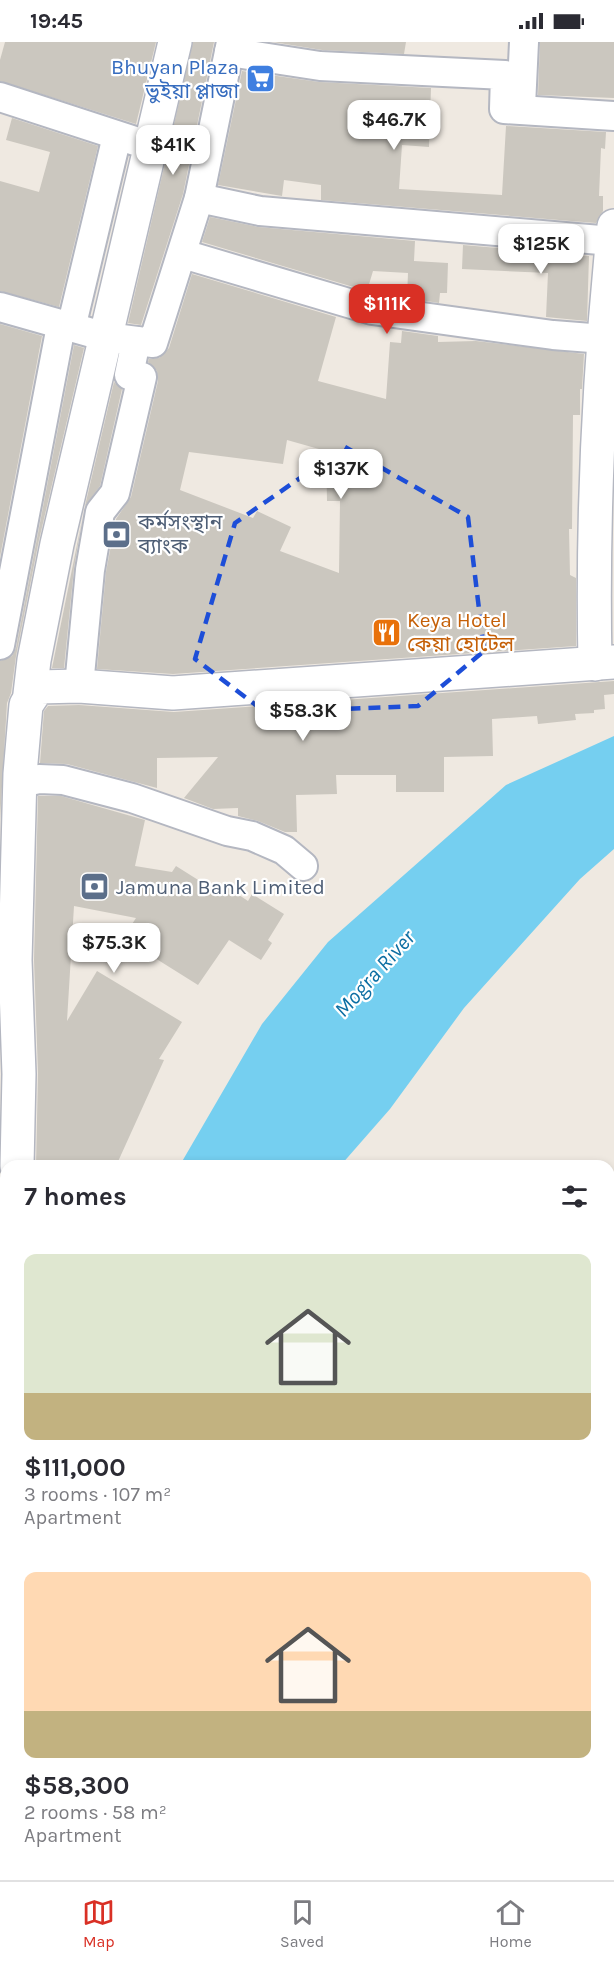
<!DOCTYPE html>
<meta charset="utf-8">
<style>
:root{--surface:#fff;--page:#f2f2f3;--text:#2b2b33;--muted:#7c7c81;--line:#e1e1e2;--accent:#d93025}
body{margin:0;font-family:Karla,"Noto Sans Bengali",sans-serif;background:var(--page);color:var(--text);height:100vh;display:flex;flex-direction:column;font-size:22px;white-space:nowrap}
*{box-sizing:border-box;margin:0}
p{font-size:20px;color:var(--muted)}
.icon{flex:none;width:33px;height:33px;fill:none;stroke:currentColor;stroke-width:2;stroke-linecap:round;stroke-linejoin:round}
.map{position:relative;flex:1;overflow:hidden}
.details{position:absolute;left:0px;top:1118px;width:615px;height:722px;display:flex;flex-direction:column;background:var(--surface);border-radius:18px 18px 0 0;box-shadow:0 3px 9px #0003}
.details>*{flex:none}
.price{position:absolute;translate:-50% -51px;padding:0 14px;border-radius:12px;background:#fff;color:#222;font-size:20px;line-height:39px;filter:drop-shadow(0 2px 3px #0008)}
.price::after{content:'';position:absolute;left:50%;top:36px;width:18px;height:14px;margin-left:-9px;background:inherit;clip-path:polygon(0 0,100% 0,50% 100%)}
.price.active{background:var(--accent);color:#fff}
ul{padding:0;list-style:none}
li{display:grid;align-content:center;gap:12px;height:318px;padding:0 24px}
li span{display:grid;place-items:center;height:186px;border-radius:12px;color:#555}
li>.icon{margin-inline-start:auto}
span .icon{width:108px;height:108px;fill:#fffc;stroke-width:1}
li b{font-size:26px}
h2{display:flex;justify-content:space-between;align-items:center;height:72px;padding:0 24px;font-size:26px}
.status{display:flex;justify-content:space-between;align-items:center;height:42px;padding:0 30px;background:var(--surface);direction:ltr}
.status svg{height:16px;fill:currentColor}
.tabs{display:flex;justify-content:space-around;align-items:center;height:84px;border-top:2px solid var(--line);background:var(--surface);font-size:16px;color:var(--muted)}
.tabs a{display:grid;justify-items:center;gap:3px}
.tabs .active{color:var(--accent)}
.map>svg:first-child{display:block}
</style>
<div class="status"><b>19:45</b><svg viewBox="0 0 49 12"><path d="M0 12V9h3v3zM5 12V6h3v6zM10 12V3h3v9zM15 12V0h3v12zM26 1h20v11H26zM47 4h2v5h-2z"/></svg></div>
<div class="map">
<svg width="614" height="1838" viewBox="0 0 614 1838">
<rect width="100%" height="100%" fill="#efe9e1"/>
<g fill="#75cff0">
<polygon points="614,694 614,807 580,837 464,966 390,1067 341,1123 180,1123 262,982 328,900 506,743"/>
<polygon points="38,1833 144,1833 143,1838 38,1838"/>
</g>
<g fill="#cbc7bf" fill-rule="evenodd">
<polygon points="5,0 156,0 136,82 0,39 0,18"/>
<polygon points="193,0 214,0 183,152 141,283 128,281"/>
<polygon points="273,0 406,0 404,12 322,8"/>
<polygon points="540,0 614,0 614,56 538,53"/>
<polygon points="242,29 319,40 431,46 429,105 402,103 399,147 502,153 506,84 606,90 605,107 601,106 599,154 603,154 603,169 596,181 321,158 321,143 284,138 282,154 218,143"/>
<polygon points="12,76 98,104 59,265 0,249 0,139 39,150 50,110 6,98"/>
<polygon points="210,175 258,185 415,199 414,219 448,221 447,251 440,251 439,261 407,256 408,231 373,229 367,249 202,200"/>
<polygon points="463,203 589,214 587,279 546,275 548,231 462,227"/>
<path d="M192 232 336 275 318 339 386 357 390 300 401 301 402 289 438 294V300L476 299 584 312 582 347H580V373H573L572 487H569L570 533 576 536V604L173 632 97 627 106 530 116 477 131 455 158 339 157 329 148 320 149 317 159 316 169 306ZM287 398 326 409 327 459H340L339 531 280 509 291 485 257 469 253 476 180 448 189 410 283 422Z"/>
<polygon points="0,282 42,294 0,515"/>
<polygon points="74,303 84,306 39,498 16,614 11,651 7,661 0,778 0,619 12,614 16,606"/>
<polygon points="114,340 122,347 100,444 85,464"/>
<polygon points="82,478 74,526 64,626 52,626"/>
<polygon points="614,639 614,652 604,653 605,667 594,668 594,671 575,672 576,678 538,682 537,674 492,677 493,714 444,715 444,750 396,750 396,733 336,733 337,752 296,753 297,790 285,790 258,779 238,774 238,766 213,767 184,756 218,715 157,716 157,746 67,722 40,721 44,669 48,664 79,663 174,670"/>
<polygon points="38,754 61,754 145,778 135,824 172,830 176,824 222,853 227,845 248,859 252,852 284,872 268,898 272,901 261,918 229,898 198,943 123,896 136,876 74,864 67,979 97,929 182,980 159,1017 164,1018 116,1124 36,1123 38,1031 34,918"/>
</g>
<g fill="none" stroke-linecap="round" stroke-linejoin="round">
<defs>
<g id="minor">
<polyline points="229,10 320,24 505,33 504,67 614,74"/>
<polyline points="0,55 135,99"/>
<polyline points="521,64 524,0"/>
<polyline points="199,156 260,169 612,199"/>
<polyline points="183,212 372,268 553,293 604,297"/>
<polyline points="0,265 106,295 153,301 199,156 231,0"/>
<polyline points="71,286 117,94"/>
<polyline points="0,603 61,284"/>
<polyline points="79,644 90,528 100,470 115,451 142,335 129,333 136,299"/>
<polyline points="20,741 39,737 63,738 132,756 227,789 252,794 284,808 303,824"/>
<polyline points="0,1361 6,1363"/>
<polyline points="609,1679 614,1696"/>
</g>
<g id="tertiary">
<path d="M595 622C592 476 599 329 614 184"/>
<polyline points="30,652 34,618 57,502 175,0"/>
<polyline points="17,1124 19,1032 15,918 20,732 26,663 38,645 79,644 173,651 614,620"/>
<polyline points="0,1269 6,1241"/>
<polyline points="609,1414 614,1411"/>
<polyline points="268,1838 269,1833"/>
</g>
</defs>
<use href="#minor" stroke="#b4b7c1" stroke-width="32"/>
<use href="#tertiary" stroke="#b4b7c1" stroke-width="36"/>
<use href="#minor" stroke="#fff" stroke-width="28"/>
<use href="#tertiary" stroke="#fff" stroke-width="33"/>
</g>
<path fill="none" stroke="#1d4ed8" stroke-width="4.5" stroke-dasharray="12 8" stroke-linejoin="round" d="M345 405 468 475 484 609 418 664 265 670 195 617 235 481Z"/>
<defs>
<symbol id="supermarket-square" viewBox="-11 -11 22 22"><rect x="-9" y="-9" width="18" height="18" rx="4" fill="#3f7fe0" stroke="#fff"/><path d="M-6-5.5h2.5l.6 2H6L4.5 2H-2.5L-4.4-4H-6ZM-1.5 3.2a1.3 1.3 0 1 0 .1 0ZM3 3.2a1.3 1.3 0 1 0 .1 0Z" fill="#fff"/></symbol>
<symbol id="bank-square" viewBox="-11 -11 22 22"><rect x="-9" y="-9" width="18" height="18" rx="4" fill="#5c6f8a" stroke="#fff"/><path d="M-6-4H6V4H-6ZM0-2.3a2.3 2.3 0 1 0 0 4.6a2.3 2.3 0 1 0 0-4.6Z" fill="#fff"/></symbol>
<symbol id="restaurant-square" viewBox="-11 -11 22 22"><rect x="-9" y="-9" width="18" height="18" rx="4" fill="#e8710a" stroke="#fff"/><path d="M-5-6h1v4h1v-4h1v4h1v-4h1v5L-1.5 .5V6h-2V.5L-5-1ZM5-6V6H3V1.5H1.5Q1.5-4 5-6Z" fill="#fff"/></symbol>
</defs>
<g fill-rule="evenodd">
<use href="#supermarket-square" x="244" y="20" width="33" height="33"/>
<use href="#bank-square" x="100" y="476" width="33" height="33"/>
<use href="#restaurant-square" x="370" y="574" width="33" height="33"/>
<use href="#bank-square" x="78" y="828" width="33" height="33"/>
</g>
<g text-anchor="middle" stroke-width="4.5" stroke-linejoin="round" paint-order="stroke">
<g font-size="21" fill="#366cbe" stroke="#fff" text-anchor="end">
<text x="239" y="32">Bhuyan Plaza<tspan x="239" dy="24">ভুইয়া প্লাজা</tspan></text>
</g>
<g font-size="21" fill="#4e5e75" stroke="#fff" text-anchor="start">
<text x="138" y="487">কর্মসংস্থান<tspan x="138" dy="24">ব্যাংক</tspan></text>
<text x="116" y="852">Jamuna Bank Limited</text>
</g>
<g font-size="21" fill="#c56008" stroke="#fff" text-anchor="start">
<text x="407" y="585">Keya Hotel<tspan x="407" dy="24">কেয়া হোটেল</tspan></text>
</g>
<g font-size="22" font-style="italic" fill="#0d6fa3" stroke="#fff">
<text transform="translate(374 931) rotate(-48)" y="8">Mogra River</text>
</g>
</g>
</svg>
<b class="price" style="left:394px;top:109px">$46.7K</b>
<b class="price" style="left:173px;top:134px">$41K</b>
<b class="price" style="left:541px;top:233px">$125K</b>
<b class="price active" style="left:387px;top:293px">$111K</b>
<b class="price" style="left:341px;top:458px">$137K</b>
<b class="price" style="left:303px;top:700px">$58.3K</b>
<b class="price" style="left:114px;top:932px">$75.3K</b>
<section class="details">
<h2>7 homes<svg class="icon" aria-label="filters" viewBox="0 0 24 24"><path d="M4 7h16M4 17h16"/><circle cx="9" cy="7" r="2"/><circle cx="15" cy="17" r="2"/></svg></h2>
<ul>
<li><span style="background:linear-gradient(#dfe7d0 75%,#c2b280 0)"><svg class="icon" aria-label="home" viewBox="0 0 24 24"><path d="M3 11l9-7 9 7M6 9v11h12V9"/></svg></span><div><b>$111,000</b><p>3 rooms · 107 m²</p><p>Apartment</p></div></li>
<li><span style="background:linear-gradient(#ffd9b3 75%,#c2b280 0)"><svg class="icon" aria-label="home" viewBox="0 0 24 24"><path d="M3 11l9-7 9 7M6 9v11h12V9"/></svg></span><div><b>$58,300</b><p>2 rooms · 58 m²</p><p>Apartment</p></div></li>
</ul>
</section>
</div>
<nav class="tabs">
<a class="active"><svg class="icon" aria-label="map" viewBox="0 0 24 24"><path d="M3 6l6-2 6 2 6-2v14l-6 2-6-2-6 2zM9 4v14M15 6v14"/></svg>Map</a>
<a><svg class="icon" aria-label="saved" viewBox="0 0 24 24"><path d="M7 4h10v16l-5-4-5 4z"/></svg>Saved</a>
<a><svg class="icon" aria-label="home" viewBox="0 0 24 24"><path d="M3 11l9-7 9 7M6 9v11h12V9"/></svg>Home</a>
</nav>
